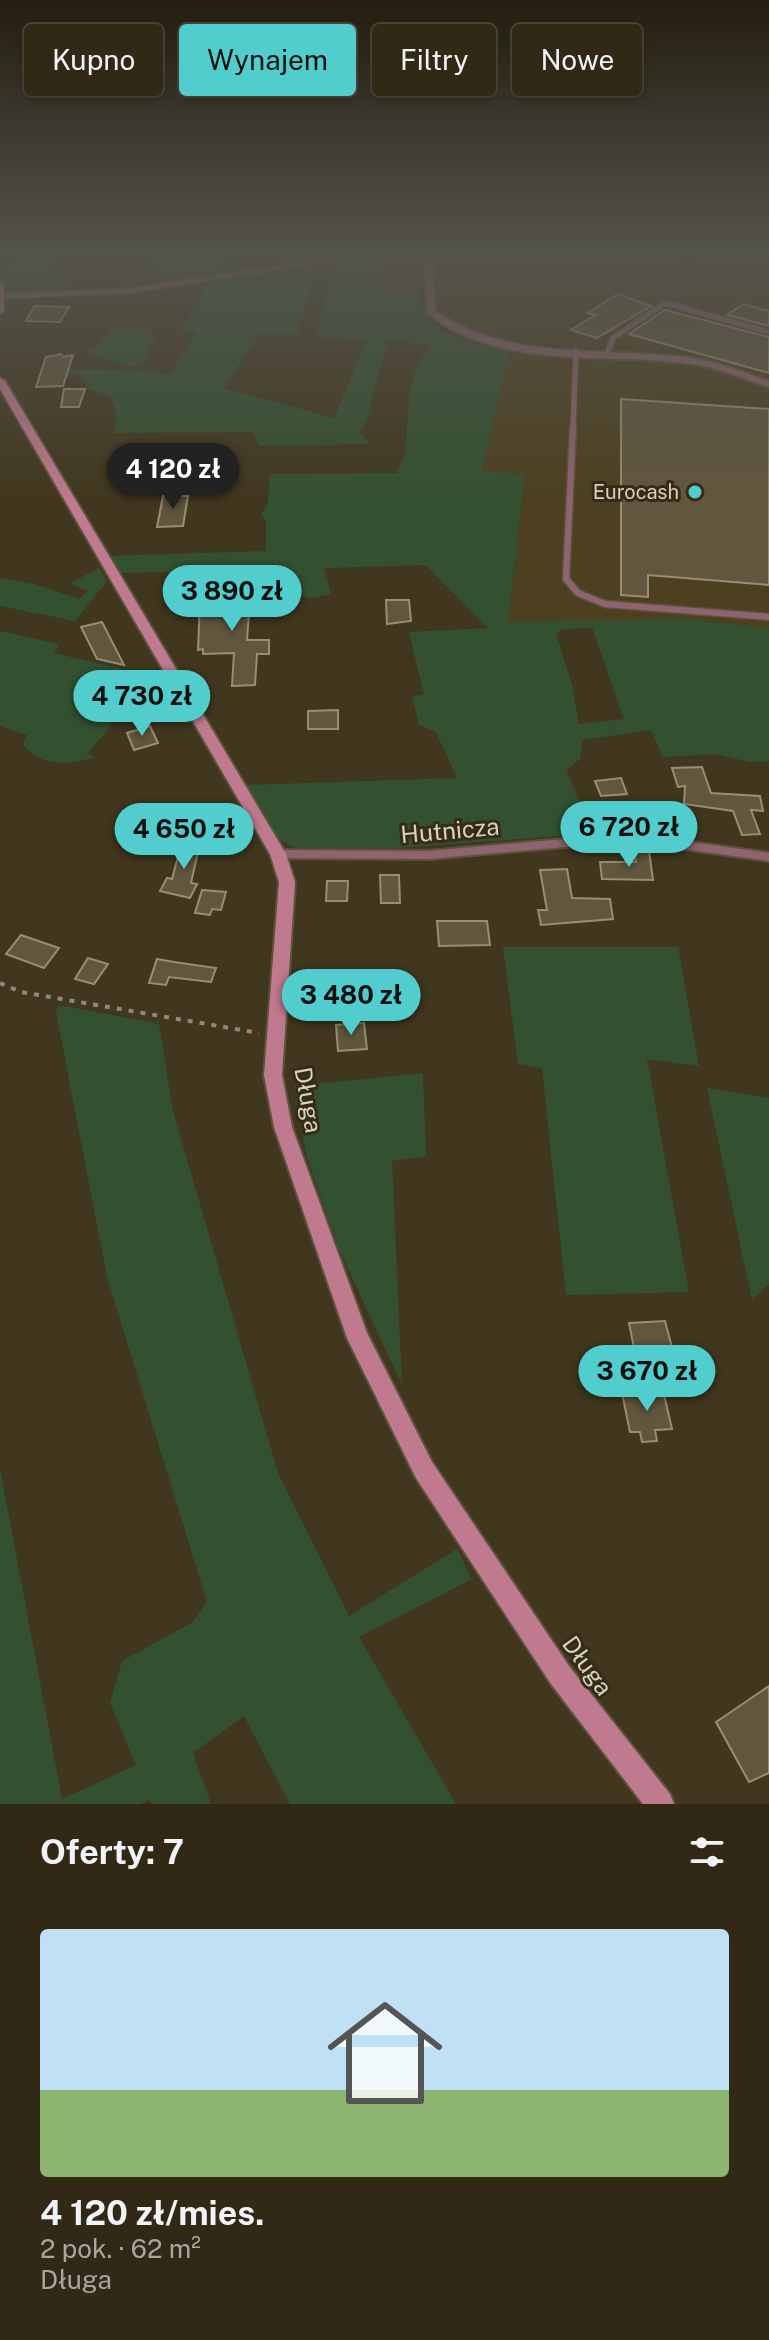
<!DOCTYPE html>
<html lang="pl">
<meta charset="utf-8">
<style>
:root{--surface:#312916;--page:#39311f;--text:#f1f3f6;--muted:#a8a6a1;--line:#4c4535;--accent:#52cdcd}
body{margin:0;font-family:"Public Sans",sans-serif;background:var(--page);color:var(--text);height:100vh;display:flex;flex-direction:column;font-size:30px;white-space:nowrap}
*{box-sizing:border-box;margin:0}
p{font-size:26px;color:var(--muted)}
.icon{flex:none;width:44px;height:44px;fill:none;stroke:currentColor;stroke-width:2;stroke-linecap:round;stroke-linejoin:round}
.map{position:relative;height:1804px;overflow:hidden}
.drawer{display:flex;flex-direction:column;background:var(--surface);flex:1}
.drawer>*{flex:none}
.hud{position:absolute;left:24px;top:24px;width:722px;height:72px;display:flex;gap:16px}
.price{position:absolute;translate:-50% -68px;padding:0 18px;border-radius:28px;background:var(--accent);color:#111;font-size:26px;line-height:52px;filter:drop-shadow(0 2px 4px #0008)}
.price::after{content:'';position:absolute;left:50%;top:48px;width:24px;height:18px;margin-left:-12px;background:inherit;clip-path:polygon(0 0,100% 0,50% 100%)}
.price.selected{background:#222;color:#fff}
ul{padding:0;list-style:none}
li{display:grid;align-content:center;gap:16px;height:424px;padding:0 40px}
li span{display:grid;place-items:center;height:248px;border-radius:8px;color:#555}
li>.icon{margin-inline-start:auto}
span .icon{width:144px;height:144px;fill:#fffc;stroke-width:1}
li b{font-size:34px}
h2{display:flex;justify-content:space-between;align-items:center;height:96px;padding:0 40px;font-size:34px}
.pill{padding:0 28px;border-radius:8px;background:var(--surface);box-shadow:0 4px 12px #0003,0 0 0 2px var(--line);font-size:28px;line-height:72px}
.pill.selected{background:var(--accent);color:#111}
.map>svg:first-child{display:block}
</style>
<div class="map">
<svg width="769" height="1804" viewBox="0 0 769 1804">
<rect width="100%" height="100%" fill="#41371e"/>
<g fill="#4d4020">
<polygon points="388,253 419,253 420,297 387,297"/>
<polygon points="433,253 641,253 769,285 769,380 720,363 683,357 485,339 439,313"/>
<polygon points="658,253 769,253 769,281 747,275"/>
<polygon points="506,354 597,357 707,367 769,389 769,628 680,619 508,622 525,474 482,472"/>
</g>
<g fill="#335130" fill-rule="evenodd">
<polygon points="144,253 212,253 230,273 171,283"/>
<path d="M388 253V297H420C424 336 476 343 508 351L482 471 525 474 508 622 680 619 769 628V761L751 762 714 754 663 757 651 730 583 740 580 759 566 770 590 825 601 833 396 848H295C269 837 258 808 243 785L457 778 436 732 419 725 412 696 424 695 409 632 488 628 426 565 324 568 331 594 310 598 295 593 287 570 120 573 107 556 266 551V521L261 514 268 504 270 474 397 473C400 465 405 457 406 449 409 413 405 372 432 345L387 341 365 426 359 432 371 444 259 446 254 432 113 433 117 418 111 397 88 388 80 375 61 374 59 368 130 371 136 368 169 375 197 332 180 331 209 282 316 264 298 334H259L224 388 334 418 367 340 316 337 333 264 329 262ZM592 628 624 719 579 724 572 685 556 633 563 629Z"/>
<polygon points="48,257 72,291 8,294 0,265"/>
<polygon points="113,327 151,329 155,338 145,362 131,367 83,352 97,345"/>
<polygon points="99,568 107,581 75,621 0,606 0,578 34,584 79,599 88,591 70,583"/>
<path d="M0 631 59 644 54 653 164 679 188 723 125 709 87 754 95 757C71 765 40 768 23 744L27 735 0 726Z"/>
<polygon points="503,947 678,947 699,1066 647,1059 689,1292 566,1295 542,1068 518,1064"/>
<polygon points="59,1005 159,1024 173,1111 278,1473 349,1616 457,1549 472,1579 359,1637 456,1804 290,1804 244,1716 193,1753 211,1804 152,1804 150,1799 140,1804 0,1804 0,1469 62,1799 136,1765 110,1703 122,1661 193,1622 207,1602 107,1277 56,1012"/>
<polygon points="423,1073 426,1156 392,1161 402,1385 339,1249 307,1158 294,1086"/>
<polygon points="707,1088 769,1098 769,1284 752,1300"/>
</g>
<g fill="#62573e" stroke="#998e73" stroke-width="2">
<polygon points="618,294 651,306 597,338 571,330 595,315 587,313"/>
<polygon points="743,304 769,311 769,326 727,315"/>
<polygon points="34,306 69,307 60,322 26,321"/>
<polygon points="665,310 769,337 769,373 629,334"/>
<polygon points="61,354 63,357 73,355 63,386 36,387 46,357"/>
<polygon points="64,389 85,389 79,407 61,407"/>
<polygon points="621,399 769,409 769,585 648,575 648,597 621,595"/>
<polygon points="163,496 188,496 183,526 157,527"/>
<polygon points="230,585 251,585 247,640 269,640 269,654 257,654 255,685 232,686 234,653 203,654 203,649 198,650 200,601 227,600"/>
<polygon points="386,600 409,600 411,621 387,624"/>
<polygon points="102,622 124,665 97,659 81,627"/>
<polygon points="338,710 338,729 308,729 308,711"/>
<polygon points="150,726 158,743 134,750 127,733"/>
<polygon points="702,767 711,793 760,796 763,811 751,810 760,834 742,835 733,811 684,804 685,786 678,787 672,768"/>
<polygon points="621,778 627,794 601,796 595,781"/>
<polygon points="183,838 200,843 191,883 197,884 190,898 160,891 167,878 172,879"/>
<polygon points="634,851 649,851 653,880 602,879 600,862 636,862"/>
<polygon points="567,869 572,898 610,899 613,919 541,925 538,910 547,910 540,870"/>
<polygon points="380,875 399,875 400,903 381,903"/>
<polygon points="327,881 348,881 347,901 326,901"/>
<polygon points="202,890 226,892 221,910 212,909 210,915 195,913"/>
<polygon points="437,921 487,921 490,945 439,946"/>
<polygon points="21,935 59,948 44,968 6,954"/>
<polygon points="88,958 108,964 94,984 75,979"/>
<polygon points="157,959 174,962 216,968 211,982 169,977 166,985 149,983"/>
<polygon points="364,1023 367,1049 338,1051 336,1025"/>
<polygon points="665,1321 673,1351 660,1352 661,1356 636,1358 629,1323"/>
<polygon points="663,1390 672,1429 655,1430 657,1441 642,1442 640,1432 630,1432 622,1393"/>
<polygon points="769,1686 769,1773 749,1782 716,1722"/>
</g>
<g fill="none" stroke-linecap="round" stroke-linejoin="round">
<defs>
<g id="lane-far2">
<polyline points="753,262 768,253"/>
<polyline points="3,296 128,291 373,253"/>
<polyline points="607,354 613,338 665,303 769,332"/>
<polyline points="573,430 576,351"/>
</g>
<polyline id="lane-far1" points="573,428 566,579 578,593 605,604 769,617"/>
<polyline id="lane" points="278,854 429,855 610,839 648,840 769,857"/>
<path id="street" d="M425 253H433L435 311C512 363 604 346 692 358 719 362 744 372 769 381V387C744 379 719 368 693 364 611 352 493 371 427 312Z"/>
<g id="secondary">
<polygon points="0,282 4,284 4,311 0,314"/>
<polygon points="0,378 5,381 286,854 295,882 282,1075 292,1127 367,1333 432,1462 569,1666 670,1794 674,1804 643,1804 551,1684 416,1478 347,1338 274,1127 264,1075 279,882 270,854 0,389"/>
</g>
</defs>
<use href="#lane-far2" stroke="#5c533c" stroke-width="7"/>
<use href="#lane-far1" stroke="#5c533c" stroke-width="9"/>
<use href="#lane" stroke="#5c533c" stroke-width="12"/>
<use href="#street" stroke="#5c533c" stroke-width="4"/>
<use href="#secondary" stroke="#5c533c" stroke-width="4"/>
<polyline stroke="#918976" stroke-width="4" stroke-dasharray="5 7" stroke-linecap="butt" points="0,983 21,992 259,1033"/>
<use href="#lane-far2" stroke="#906370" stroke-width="5"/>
<use href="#lane-far1" stroke="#906370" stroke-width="6"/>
<use href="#lane" stroke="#906370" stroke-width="8"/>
<use href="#street" fill="#906370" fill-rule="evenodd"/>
<use href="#secondary" fill="#c07a8f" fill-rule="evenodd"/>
</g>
<linearGradient id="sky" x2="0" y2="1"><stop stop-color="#241e10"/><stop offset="0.5" stop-color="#54534c"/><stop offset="1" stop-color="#54534c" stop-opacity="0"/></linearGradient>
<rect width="769" height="505" fill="url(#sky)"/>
<circle fill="#52cdcd" stroke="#362c14" stroke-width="3" cx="695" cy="492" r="8"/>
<g text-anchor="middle" stroke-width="6" stroke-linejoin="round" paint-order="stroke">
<g font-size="20" fill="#d7d1c3" stroke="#362c14" text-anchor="end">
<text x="679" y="499">Eurocash</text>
</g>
<g font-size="24" fill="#d7d1c3" stroke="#362c14">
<text transform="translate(450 831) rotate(-5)" y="8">Hutnicza</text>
<text transform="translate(308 1100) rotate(80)" y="8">Długa</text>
<text transform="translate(587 1666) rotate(54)" y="8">Długa</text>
</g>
</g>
</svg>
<b class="price selected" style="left:173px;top:511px">4 120 zł</b>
<b class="price" style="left:232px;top:633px">3 890 zł</b>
<b class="price" style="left:142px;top:738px">4 730 zł</b>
<b class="price" style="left:629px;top:869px">6 720 zł</b>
<b class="price" style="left:184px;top:871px">4 650 zł</b>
<b class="price" style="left:351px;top:1037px">3 480 zł</b>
<b class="price" style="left:647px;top:1413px">3 670 zł</b>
<div class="hud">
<a class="pill">Kupno</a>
<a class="pill selected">Wynajem</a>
<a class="pill">Filtry</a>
<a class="pill">Nowe</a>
</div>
</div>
<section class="drawer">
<h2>Oferty: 7<svg class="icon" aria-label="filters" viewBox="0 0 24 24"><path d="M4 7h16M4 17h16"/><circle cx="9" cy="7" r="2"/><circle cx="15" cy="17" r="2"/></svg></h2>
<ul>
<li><span style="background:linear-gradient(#bfe0f5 65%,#8fb573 0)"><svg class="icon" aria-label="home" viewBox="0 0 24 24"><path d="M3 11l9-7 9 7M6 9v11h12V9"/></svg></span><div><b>4 120 zł/mies.</b><p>2 pok. · 62 m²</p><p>Długa</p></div></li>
</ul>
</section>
